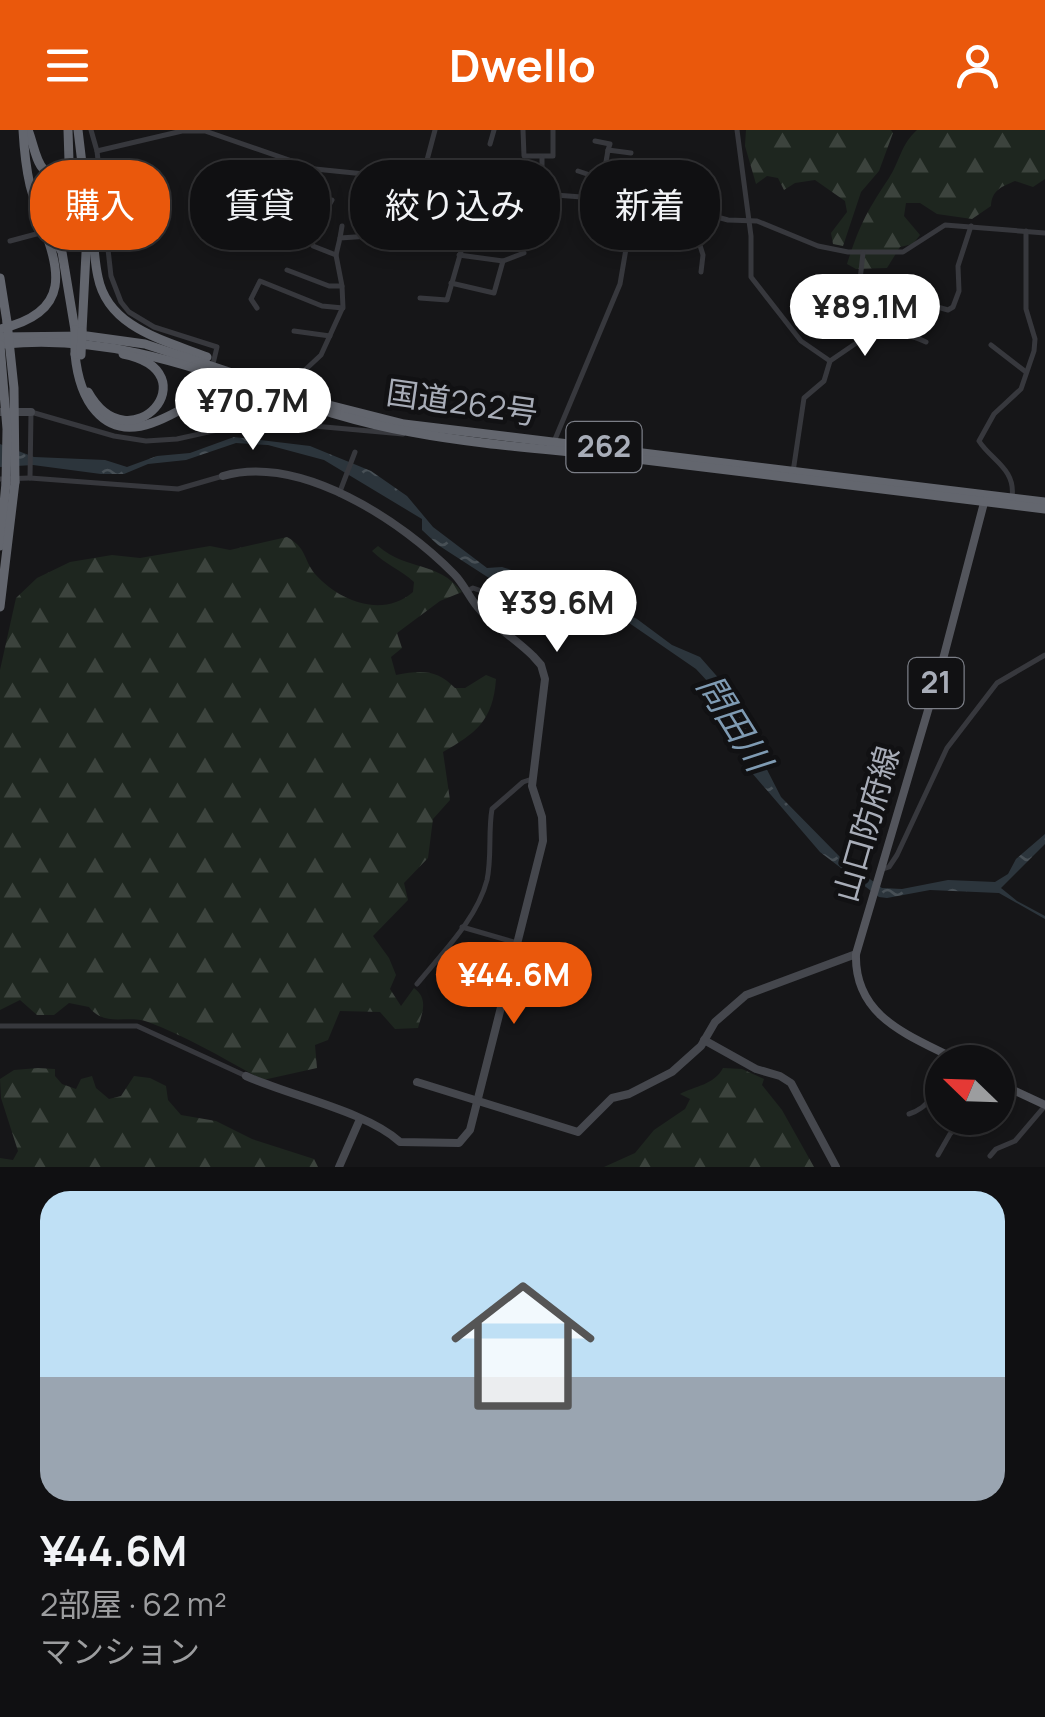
<!DOCTYPE html>
<html lang="ja">
<meta charset="utf-8">
<style>
:root{--surface:#101012;--page:#19191b;--text:#f1f3f6;--muted:#9c9d9f;--line:#303032;--accent:#ea580c}
body{margin:0;font-family:Manrope,"Noto Sans JP",sans-serif;background:var(--page);color:var(--text);height:100vh;display:flex;flex-direction:column;font-size:38px;white-space:nowrap}
*{box-sizing:border-box;margin:0}
p{font-size:32px;color:var(--muted)}
.icon{flex:none;width:55px;height:55px;fill:none;stroke:currentColor;stroke-width:2;stroke-linecap:round;stroke-linejoin:round}
.map{position:relative;height:1037px;overflow:hidden}
.details{display:flex;flex-direction:column;background:var(--surface);flex:1}
.details>*{flex:none}
.top-card{position:absolute;left:30px;top:30px;width:985px;height:90px;display:flex;gap:20px}
.needle{width:65px;rotate:293deg}
.buttons{position:absolute;left:925px;top:915px;display:grid;gap:20px}
.buttons a{display:grid;place-items:center;width:90px;height:90px;border-radius:50%;background:var(--surface);box-shadow:0 5px 15px #0003,0 0 0 2px var(--line);font-size:50px}
.price{position:absolute;translate:-50% -85px;padding:0 22px;border-radius:35px;background:#fff;color:#222;font-size:32px;line-height:65px;filter:drop-shadow(0 2px 5px #0008)}
.price::after{content:'';position:absolute;left:50%;top:60px;width:30px;height:22px;margin-left:-15px;background:inherit;clip-path:polygon(0 0,100% 0,50% 100%)}
.price.selected{background:var(--accent);color:#fff}
ul{padding:0;list-style:none}
li{display:grid;align-content:center;gap:20px;height:530px;padding:0 40px}
li+li{border-top:2px solid var(--line)}
li span{display:grid;place-items:center;height:310px;border-radius:30px;color:#555}
li>.icon{margin-inline-start:auto}
span .icon{width:180px;height:180px;fill:#fffc;stroke-width:1}
li b{font-size:42px}
.pill{padding:0 35px;border-radius:40px;background:var(--surface);box-shadow:0 5px 15px #0003,0 0 0 2px var(--line);font-size:35px;line-height:90px}
.pill.selected{background:var(--accent);color:#fff}
header{display:flex;justify-content:space-between;align-items:center;height:130px;padding:0 40px;background:var(--accent);color:#fff;font-size:45px;font-weight:700}
.map>svg:first-child{display:block}
</style>
<header><svg class="icon" aria-label="menu" viewBox="0 0 24 24"><path d="M4 6h16M4 12h16M4 18h16"/></svg>Dwello<svg class="icon" aria-label="person" viewBox="0 0 24 24"><circle cx="12" cy="8" r="4"/><path d="M4 21q1-7 8-7t8 7"/></svg></header>
<div class="map">
<svg width="1045" height="1037" viewBox="0 0 1045 1037">
<defs>
<pattern id="forest-firs" width="22" height="20" patternUnits="userSpaceOnUse" patternTransform="scale(2.5)"><rect width="22" height="20" fill="#1e261f"/><path d="M5 1l3.5 6h-7zM16 11l3.5 6h-7z" fill="#3c433d"/></pattern>
<pattern id="water-ripples" width="26" height="14" patternUnits="userSpaceOnUse" patternTransform="scale(2.5)"><rect width="26" height="14" fill="#2c353c"/><path d="M2 4q2-2 4 0t4 0M15 11q2-2 4 0t4 0" fill="none" stroke="#485056"/></pattern>
</defs>
<rect width="100%" height="100%" fill="#161618"/>
<g fill="url(#forest-firs)">
<polygon points="746,0 891,0 893,3 879,41 861,62 843,116 833,114 831,103 847,82 845,71 815,50 795,53 784,60 778,48 767,46 756,54 745,16"/>
<path d="M917 0H1045V49L1033 57 1015 51C1001 57 992 60 991 76L972 89 937 84 920 73H906L904 86 920 105 913 114 900 117 887 138 856 139 847 134C859 96 867 81 889 48 900 31 901 14 917 0Z"/>
<path d="M287 407C307 418 303 429 315 444 340 472 383 488 413 462L414 452C400 439 386 435 372 421L378 416C409 442 437 430 462 462L440 471 397 503 402 518 391 527 396 545C421 540 437 539 455 558H465L486 545 496 549C493 591 476 603 443 622L450 670 433 689 428 728 404 753 408 770 373 806 389 828 396 845 390 859 401 876 414 858C429 869 422 883 418 898L395 899 380 882 340 881 328 910 315 915 317 938 263 950C226 930 188 907 148 892 127 884 105 898 89 877L69 873 54 885H37L20 870 0 880V540L16 468 37 448 70 432 112 425 140 428 210 416 230 420Z"/>
<polygon points="38,938 55,939 55,946 62,954 76,959 81,949 92,946 96,958 109,969 121,966 134,946 150,948 166,956 168,970 181,985 216,991 252,1009 314,1029 318,1037 0,1037 0,1028 13,1030 18,1021 1,968 0,949 14,940"/>
<path d="M723 938 742 939 764 949 762 955 782 980 814 1037H604L635 1023 654 1000 685 979 690 969 680 964C695 956 714 955 723 938Z"/>
</g>
<polygon fill="url(#water-ripples)" points="234,307 310,316 371,341 407,366 433,397 487,438 502,437 587,464 637,489 672,515 700,527 722,552 781,667 840,727 882,758 902,759 948,750 995,752 1008,744 1016,729 1045,704 1045,714 1001,758 1017,771 1045,786 1045,789 999,763 930,760 887,768 879,767 820,722 746,636 732,592 710,554 696,539 619,486 584,470 508,456 489,448 438,415 422,400 422,389 324,330 268,315 236,313 186,330 148,334 124,344 101,344 33,335 0,337 0,314 34,327 105,330 127,337 157,326 190,323"/>
<g fill="none" stroke-linecap="round" stroke-linejoin="round">
<g stroke="#37383d" stroke-width="5">
<polyline points="91,0 97,21"/>
<polyline points="523,0 524,26 553,26 553,0"/>
<polyline points="737,0 751,106 751,147 801,211 830,231"/>
<polyline points="595,11 610,14 608,20"/>
<polyline points="490,14 494,0"/>
<polyline points="578,41 602,49"/>
<polyline points="700,47 714,62 698,109 703,125 701,142"/>
<polyline points="419,60 435,0"/>
<polyline points="542,64 542,27"/>
<polyline points="600,68 608,20 631,23"/>
<polyline points="332,70 311,107 313,116 336,125"/>
<polyline points="706,84 728,90 757,91 818,116 848,122 903,122 945,95 1045,103"/>
<polyline points="271,88 294,89 315,99"/>
<polyline points="57,99 83,94"/>
<polyline points="340,108 342,96"/>
<polyline points="10,111 40,103"/>
<polyline points="407,115 422,110 430,65"/>
<path d="M863 123 860 150 852 167C874 206 890 195 926 212"/>
<polyline points="459,125 503,131 524,123"/>
<polyline points="451,153 494,163 503,131"/>
<polyline points="342,156 336,125 340,108 384,105"/>
<polyline points="420,168 447,170 471,87 473,67"/>
<polyline points="257,178 251,169 260,151 322,176 343,178 342,156 329,156 287,140"/>
<polyline points="294,201 330,206"/>
<polyline points="991,215 1026,242"/>
<polyline points="213,234 217,217 154,197 129,182 121,172 111,146 97,21 182,1 205,1 315,39 384,46 436,67 542,64 661,73 705,86"/>
<polyline points="288,262 290,254 321,225 342,179"/>
<polyline points="553,314 620,154 634,72"/>
<polyline points="793,342 804,268 824,251 830,231 868,205 891,181 927,174 948,180 953,177 959,161 958,136 971,96"/>
<polyline points="223,346 178,359 30,348 31,282 114,306 146,311 177,309 258,291 403,304"/>
<polyline points="0,349 30,348"/>
<polyline points="339,364 355,322"/>
<path d="M1012 367C1016 339 991 330 979 311L994 284 1021 259 1034 221 1035 209 1026 179V101"/>
<polyline points="467,461 473,458 581,496"/>
<polyline points="883,739 889,737 897,725 947,618 997,553 1045,525"/>
<polyline points="462,797 517,813"/>
<path d="M417 854C442 823 477 789 487 750 492 727 488 702 492 679L523 652 532 649"/>
<polyline points="0,896 137,896 246,946"/>
<path d="M909 984C926 979 928 968 942 960"/>
<polyline points="938,1025 950,1004 968,988"/>
<polyline points="990,1026 996,1019 1015,1011 1045,976"/>
</g>
<g stroke="#45474d" stroke-width="8">
<polyline points="0,282 31,282"/>
<path d="M223 346C301 324 402 391 454 444 465 455 470 470 481 481 497 498 517 510 533 526L541 535 545 549 532 656 542 687 543 711 470 1000 459 1013 400 1012C366 981 290 966 246 946"/>
<polyline points="704,910 756,939 780,946 791,953 836,1037"/>
<polyline points="417,952 578,1002 612,968 629,964 672,942 701,916 715,892 746,865 856,824"/>
<polyline points="339,1037 360,989"/>
</g>
<g stroke="#53555c" stroke-width="8">
<path d="M961 932C912 906 854 889 856 824L942 533 985 369"/>
<polyline points="998,953 1045,975"/>
</g>
<g stroke="#63666e" stroke-width="9">
<path d="M28 0C36 18 38 63 69 31L68 0"/>
<polyline points="78,0 88,84 82,201"/>
<polyline points="39,76 46,56 55,49 74,53 84,67"/>
<path d="M88 84C95 105 93 125 98 147 108 198 164 210 207 227"/>
<polyline points="45,92 62,122 75,200"/>
<polyline points="0,148 7,192"/>
<path d="M0 199C92 178 46 116 30 55 26 38 24 18 23 0"/>
<polyline points="0,207 87,206 145,214 325,274 404,294 1045,372"/>
<path d="M5 214C158 200 267 277 411 302 485 316 562 320 637 329 773 345 909 363 1045 379"/>
<path d="M75 224C79 267 101 311 152 293 174 286 192 270 216 266 241 261 267 270 291 277"/>
<path d="M88 262C130 337 213 242 123 224"/>
<polyline points="0,416 6,353"/>
<polyline points="0,477 15,352"/>
</g>
<g stroke="#63666e" stroke-width="9">
<polyline points="7,192 14,258 15,352"/>
<polyline points="75,200 75,224"/>
<polyline points="0,215 7,299 6,353"/>
<polyline points="81,225 82,201"/>
</g>
</g>
<g text-anchor="middle" stroke-width="9" stroke-linejoin="round" paint-order="stroke">
<g fill="#111113" stroke="#7b7e86" stroke-width="2.5">
<rect x="566.5" y="292" width="75" height="50" rx="8"/>
<rect x="908.5" y="528" width="55" height="50" rx="8"/>
</g>
<g font-size="30" font-weight="bold" fill="#a8adb8">
<text x="604" y="327">262</text>
<text x="936" y="563">21</text>
</g>
<g font-size="32" fill="#a8adb8" stroke="#111113">
<text transform="translate(462 273) rotate(8)" y="11">国道262号</text>
<text transform="translate(867 694) rotate(-74)" y="11">山口防府線</text>
</g>
<g font-size="35" font-style="italic" fill="#7f9bb3" stroke="#111113">
<text transform="translate(734 593) rotate(58)" y="12">問田川</text>
</g>
</g>
</svg>
<div class="buttons">
<a><svg class="needle" viewBox="-14 -14 28 28"><path d="M0-13l5 13h-10z" fill="#e53935"/><path d="M0 13l5-13h-10z" fill="#9c9d9f"/></svg></a>
</div>
<b class="price" style="left:865px;top:229px">¥89.1M</b>
<b class="price" style="left:253px;top:323px">¥70.7M</b>
<b class="price" style="left:557px;top:525px">¥39.6M</b>
<b class="price selected" style="left:514px;top:897px">¥44.6M</b>
<div class="top-card">
<a class="pill selected">購入</a>
<a class="pill">賃貸</a>
<a class="pill">絞り込み</a>
<a class="pill">新着</a>
</div>
</div>
<section class="details">
<ul>
<li><span style="background:linear-gradient(#bfe0f5 60%,#9aa5b1 0)"><svg class="icon" aria-label="home" viewBox="0 0 24 24"><path d="M3 11l9-7 9 7M6 9v11h12V9"/></svg></span><div><b>¥44.6M</b><p>2部屋 · 62 m²</p><p>マンション</p></div></li>
</ul>
</section>
